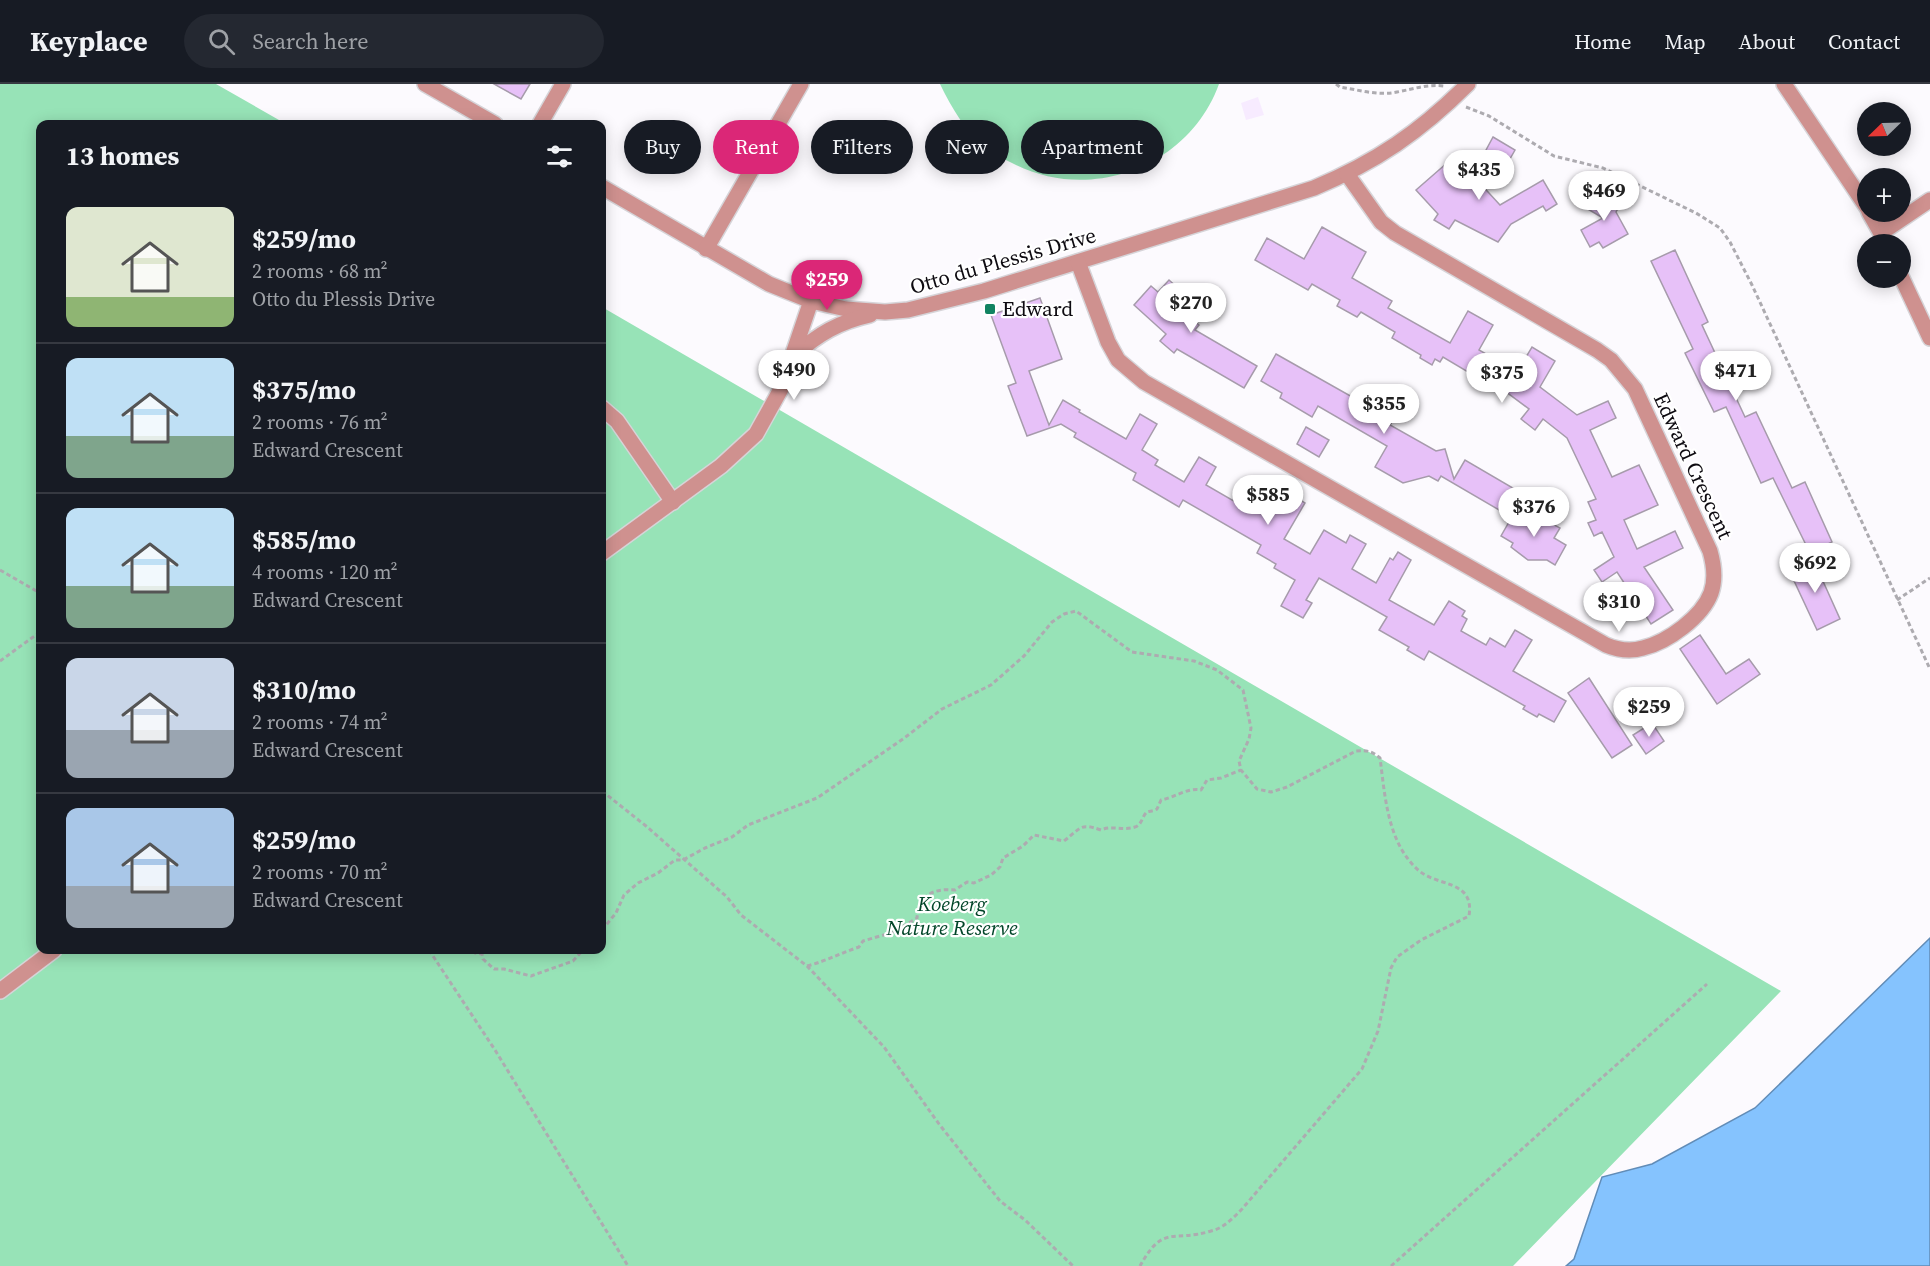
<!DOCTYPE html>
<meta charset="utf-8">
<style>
:root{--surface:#171b24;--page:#242831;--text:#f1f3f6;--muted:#9ea1a6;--line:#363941;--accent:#db2777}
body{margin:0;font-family:"Source Serif 4",serif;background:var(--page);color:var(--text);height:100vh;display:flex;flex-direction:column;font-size:22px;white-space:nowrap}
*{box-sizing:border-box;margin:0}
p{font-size:20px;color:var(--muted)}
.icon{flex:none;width:33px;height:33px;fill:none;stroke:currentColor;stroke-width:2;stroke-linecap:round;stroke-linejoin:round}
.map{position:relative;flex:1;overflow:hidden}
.details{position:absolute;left:36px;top:36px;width:570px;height:834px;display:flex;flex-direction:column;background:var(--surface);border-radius:12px;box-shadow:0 3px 15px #0003}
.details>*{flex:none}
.banner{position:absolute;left:624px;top:36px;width:570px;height:54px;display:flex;gap:12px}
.needle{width:39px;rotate:247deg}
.buttons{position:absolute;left:1857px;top:18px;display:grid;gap:12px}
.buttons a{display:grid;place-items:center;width:54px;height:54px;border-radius:50%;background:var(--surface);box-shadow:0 3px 15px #0003;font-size:30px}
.price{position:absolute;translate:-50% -51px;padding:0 14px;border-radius:21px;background:#fff;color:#222;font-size:20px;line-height:39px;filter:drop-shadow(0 2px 3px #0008)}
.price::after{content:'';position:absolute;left:50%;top:36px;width:18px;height:14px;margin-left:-9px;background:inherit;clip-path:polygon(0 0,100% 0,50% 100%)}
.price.active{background:var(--accent);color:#fff}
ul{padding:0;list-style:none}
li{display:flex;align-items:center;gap:18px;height:150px;padding:0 30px}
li+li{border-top:2px solid var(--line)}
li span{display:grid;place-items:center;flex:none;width:168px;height:120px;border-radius:12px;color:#555}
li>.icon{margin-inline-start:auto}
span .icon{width:72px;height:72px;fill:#fffc;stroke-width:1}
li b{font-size:26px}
h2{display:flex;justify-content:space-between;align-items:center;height:72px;padding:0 30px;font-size:26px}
.tag{padding:0 21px;border-radius:27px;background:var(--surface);box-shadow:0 3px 15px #0003;font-size:21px;line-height:54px}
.tag.active{background:var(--accent);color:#fff}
header{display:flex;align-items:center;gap:36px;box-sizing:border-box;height:84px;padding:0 30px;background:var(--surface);border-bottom:2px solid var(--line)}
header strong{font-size:28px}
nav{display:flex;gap:33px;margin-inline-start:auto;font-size:21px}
.search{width:420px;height:54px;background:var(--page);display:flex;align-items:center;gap:15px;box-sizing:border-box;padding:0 21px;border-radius:33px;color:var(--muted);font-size:22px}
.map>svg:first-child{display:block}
</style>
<header>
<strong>Keyplace</strong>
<div class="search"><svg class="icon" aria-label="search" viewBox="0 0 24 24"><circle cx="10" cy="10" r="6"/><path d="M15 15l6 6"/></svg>Search here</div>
<nav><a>Home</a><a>Map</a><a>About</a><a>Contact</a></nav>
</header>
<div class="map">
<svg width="1930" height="1182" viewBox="0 0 1930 1182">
<rect width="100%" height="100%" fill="#fcfafe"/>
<polygon fill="#f7ebff" points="1258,13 1264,31 1246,36 1241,19"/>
<g fill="#97e3b7">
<polygon points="0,0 216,0 286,40 40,40 40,866 602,866 602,223 1781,907 1513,1182 0,1182"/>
<path d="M940 0H1219C1189 83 1090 120 1012 79 1004 75 995 71 988 66 966 48 952 25 940 0Z"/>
</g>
<polygon fill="#85c3fe" stroke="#618cb7" stroke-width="1.5" points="1930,854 1930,1182 1566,1182 1574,1175 1602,1093 1652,1080 1755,1024"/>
<g fill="#e7c1f8" stroke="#a69bab" stroke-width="1.5">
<polygon points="494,0 530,0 521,15"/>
<polygon points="1493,53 1515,66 1507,80 1485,68"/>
<polygon points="1455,72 1500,121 1543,96 1557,120 1546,127 1543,122 1511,140 1498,158 1455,136 1449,145 1434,136 1438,130 1416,106"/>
<polygon points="1596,107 1620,121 1616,128 1628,150 1603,164 1599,158 1590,163 1581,146 1603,134 1586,124"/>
<polygon points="1322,143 1366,168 1352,194 1392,217 1388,224 1450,259 1468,227 1493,241 1479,266 1517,288 1532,263 1555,277 1540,303 1577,331 1608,317 1616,334 1590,346 1612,393 1639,381 1658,421 1624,436 1637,465 1675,447 1683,464 1644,483 1673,526 1651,540 1617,488 1602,498 1594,486 1614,473 1602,448 1594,452 1588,439 1596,436 1588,418 1596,415 1567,354 1543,335 1535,346 1521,335 1529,325 1506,308 1505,310 1443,273 1440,278 1435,275 1432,281 1420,274 1421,271 1392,254 1395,248 1361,228 1357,233 1337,222 1340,216 1312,200 1308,206 1255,176 1267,154 1304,175"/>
<polygon points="1675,166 1708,238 1702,241 1745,333 1756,328 1792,404 1805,398 1832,458 1810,469 1773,394 1761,399 1726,323 1714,328 1685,269 1693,265 1651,177"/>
<polygon points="1169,196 1189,214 1180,224 1199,241 1195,246 1257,282 1244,304 1177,265 1174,269 1160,257 1166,250 1134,221 1151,202 1158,208"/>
<polygon points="1040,214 1062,275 1029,287 1049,341 1063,316 1080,326 1079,328 1126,355 1140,330 1157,340 1142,366 1158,376 1155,381 1184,398 1199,373 1216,383 1206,401 1251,427 1265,403 1288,415 1291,410 1305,419 1284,455 1310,470 1324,446 1346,459 1350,451 1366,460 1352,485 1376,499 1390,474 1393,476 1398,468 1411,476 1389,516 1434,541 1449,517 1465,527 1462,532 1467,535 1461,547 1486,561 1490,554 1505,563 1515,546 1532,556 1513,587 1566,617 1554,638 1539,630 1537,633 1523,625 1525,622 1429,567 1424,576 1407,566 1409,563 1379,546 1387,533 1319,494 1306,516 1312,519 1303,534 1281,522 1295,496 1274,484 1276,480 1257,469 1261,461 1183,416 1179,423 1133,396 1136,389 1074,353 1076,349 1061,340 1027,352 1008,302 1016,299 991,231"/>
<polygon points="1276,270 1393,336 1390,341 1436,367 1445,365 1454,395 1465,376 1518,407 1506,430 1441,392 1438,397 1429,392 1403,399 1375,383 1387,362 1318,322 1312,333 1280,314 1282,309 1261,297"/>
<polygon points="1306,343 1329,356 1319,373 1297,360"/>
<polygon points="1517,424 1536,436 1538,432 1560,444 1554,454 1566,461 1555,481 1547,476 1528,476 1511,463 1513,459 1501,452"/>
<polygon points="1813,475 1840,535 1817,546 1789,486"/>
<polygon points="1700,551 1726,590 1749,575 1760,590 1717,620 1680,565"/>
<polygon points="1589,594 1632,661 1612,674 1568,609"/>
<polygon points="1652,639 1664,657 1646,670 1633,651"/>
</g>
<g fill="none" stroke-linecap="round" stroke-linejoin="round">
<defs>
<g id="minor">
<polyline points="425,0 495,40"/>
<polyline points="1784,0 1868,125"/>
<polyline points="540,40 563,0"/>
<path d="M602 103 769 200 811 217 846 225 885 228 908 226 984 207 1314 104C1376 78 1420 48 1468 0"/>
<polyline points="1869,128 1887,160"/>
<polyline points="1881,149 1930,116"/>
<polyline points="706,165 801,0"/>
<path d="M1078 178 1108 258 1118 276 1144 298 1606 561C1618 566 1630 568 1643 564 1668 558 1702 533 1711 509 1716 495 1714 481 1710 467L1635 305 1611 276 1597 266 1395 149 1381 138 1347 90"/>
<polyline points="1900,190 1930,254"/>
<path d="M795 271C818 250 839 238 870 231"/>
<polyline points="602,324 617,337 673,418"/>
<polyline points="602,469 721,382 756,350 781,305 811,217"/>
<polyline points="0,907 54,866"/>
</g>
</defs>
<use href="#minor" stroke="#d6d4d8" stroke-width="18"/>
<g stroke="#adabb0" stroke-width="3" stroke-dasharray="4.5 3" stroke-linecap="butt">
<path d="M1336 0 1340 3C1359 6 1379 12 1397 8 1414 5 1426 0 1444 2"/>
<polyline points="1466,23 1489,32 1554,72 1603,84 1696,129 1720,144 1730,158 1752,201 1930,585"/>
<polyline points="0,486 40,509"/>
<polyline points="1897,516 1930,494"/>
<polyline points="0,577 40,548"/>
<polyline points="602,707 646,742 727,813 741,831 807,882 884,963 939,1040 1000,1117 1025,1136 1073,1182"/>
<path d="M602 846 616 829 624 811 638 799 658 789 675 776H683L705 764 732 753 748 741 817 714 903 655 942 625 991 601 1024 572 1052 538 1064 530 1076 527 1132 568 1194 577 1217 586 1243 606 1251 644 1249 655 1239 677 1241 686 1257 705 1271 708 1287 703 1356 667C1366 666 1372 667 1380 674 1385 711 1387 756 1416 784 1435 804 1475 794 1469 832L1421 856 1397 873 1391 884 1378 947 1362 985 1242 1125C1233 1134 1224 1144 1211 1147 1172 1159 1164 1139 1140 1182"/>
<polyline points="429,866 495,966 628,1182"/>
<polyline points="474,866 475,869 482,870 483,875 494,885 504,885 531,892 573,877 583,866"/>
<path d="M807 882C826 877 841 869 859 863L863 857 894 848 917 834C919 811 933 804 955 806L967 798 974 799 991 791 1000 783 1003 774 1023 762 1034 751 1064 757C1082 743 1080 739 1101 746 1112 741 1123 747 1135 743 1142 741 1142 732 1147 728 1150 727 1154 727 1157 725L1161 716C1174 714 1188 703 1201 706L1207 696 1221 694 1241 686"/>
<polyline points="1391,1182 1707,900"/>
</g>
<use href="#minor" stroke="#cf918f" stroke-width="15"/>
</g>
<rect fill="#118361" stroke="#fff" stroke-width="2" x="984" y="219" width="12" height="12" rx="3"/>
<g text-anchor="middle" stroke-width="4.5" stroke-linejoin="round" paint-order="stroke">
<g font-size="21" fill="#0e0b11" stroke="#fff">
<text transform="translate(1003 177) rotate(-16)" y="7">Otto du Plessis Drive</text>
<text transform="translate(1693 382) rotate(65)" y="7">Edward Crescent</text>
</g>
<g font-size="21" fill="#0e0b11" stroke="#fff" text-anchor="start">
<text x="1002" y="232">Edward</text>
</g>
<g font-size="21" font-style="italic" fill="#004528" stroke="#fff">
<text x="952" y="827">Koeberg<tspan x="952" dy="24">Nature Reserve</tspan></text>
</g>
</g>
</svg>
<div class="buttons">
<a><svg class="needle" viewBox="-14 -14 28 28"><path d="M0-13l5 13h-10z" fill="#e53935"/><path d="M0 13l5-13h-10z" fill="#9ea1a6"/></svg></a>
<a>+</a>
<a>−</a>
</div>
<b class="price" style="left:1479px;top:117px">$435</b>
<b class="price" style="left:1604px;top:138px">$469</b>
<b class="price active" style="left:827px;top:227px">$259</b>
<b class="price" style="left:1191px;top:250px">$270</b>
<b class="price" style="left:794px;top:317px">$490</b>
<b class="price" style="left:1736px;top:318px">$471</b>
<b class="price" style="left:1502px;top:320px">$375</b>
<b class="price" style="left:1384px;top:351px">$355</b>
<b class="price" style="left:1268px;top:442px">$585</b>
<b class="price" style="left:1534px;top:454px">$376</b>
<b class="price" style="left:1815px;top:510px">$692</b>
<b class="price" style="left:1619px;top:549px">$310</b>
<b class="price" style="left:1649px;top:654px">$259</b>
<div class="banner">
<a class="tag">Buy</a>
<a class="tag active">Rent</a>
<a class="tag">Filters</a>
<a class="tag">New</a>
<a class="tag">Apartment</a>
</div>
<section class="details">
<h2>13 homes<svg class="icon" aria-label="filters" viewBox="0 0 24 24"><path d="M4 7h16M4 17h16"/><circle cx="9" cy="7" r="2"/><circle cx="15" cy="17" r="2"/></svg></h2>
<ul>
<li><span style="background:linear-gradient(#dfe7d0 75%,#8fb573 0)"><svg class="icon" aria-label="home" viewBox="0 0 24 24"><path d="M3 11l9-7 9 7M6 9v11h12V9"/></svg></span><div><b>$259/mo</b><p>2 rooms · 68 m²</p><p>Otto du Plessis Drive</p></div></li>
<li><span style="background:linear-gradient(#bfe0f5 65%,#7fa58c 0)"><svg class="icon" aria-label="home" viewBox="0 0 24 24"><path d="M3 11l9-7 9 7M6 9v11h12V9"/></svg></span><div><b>$375/mo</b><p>2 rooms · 76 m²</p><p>Edward Crescent</p></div></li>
<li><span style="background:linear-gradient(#bfe0f5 65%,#7fa58c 0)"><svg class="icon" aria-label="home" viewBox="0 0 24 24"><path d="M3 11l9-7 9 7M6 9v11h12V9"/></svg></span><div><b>$585/mo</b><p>4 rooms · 120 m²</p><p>Edward Crescent</p></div></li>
<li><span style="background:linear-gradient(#c9d6e8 60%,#9aa5b1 0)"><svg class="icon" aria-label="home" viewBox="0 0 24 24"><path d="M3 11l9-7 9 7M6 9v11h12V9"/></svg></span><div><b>$310/mo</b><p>2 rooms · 74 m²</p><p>Edward Crescent</p></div></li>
<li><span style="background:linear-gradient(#a9c7e8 65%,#9aa5b1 0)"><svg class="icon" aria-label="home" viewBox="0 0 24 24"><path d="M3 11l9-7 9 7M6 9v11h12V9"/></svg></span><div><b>$259/mo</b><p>2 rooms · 70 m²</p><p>Edward Crescent</p></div></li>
</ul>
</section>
</div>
